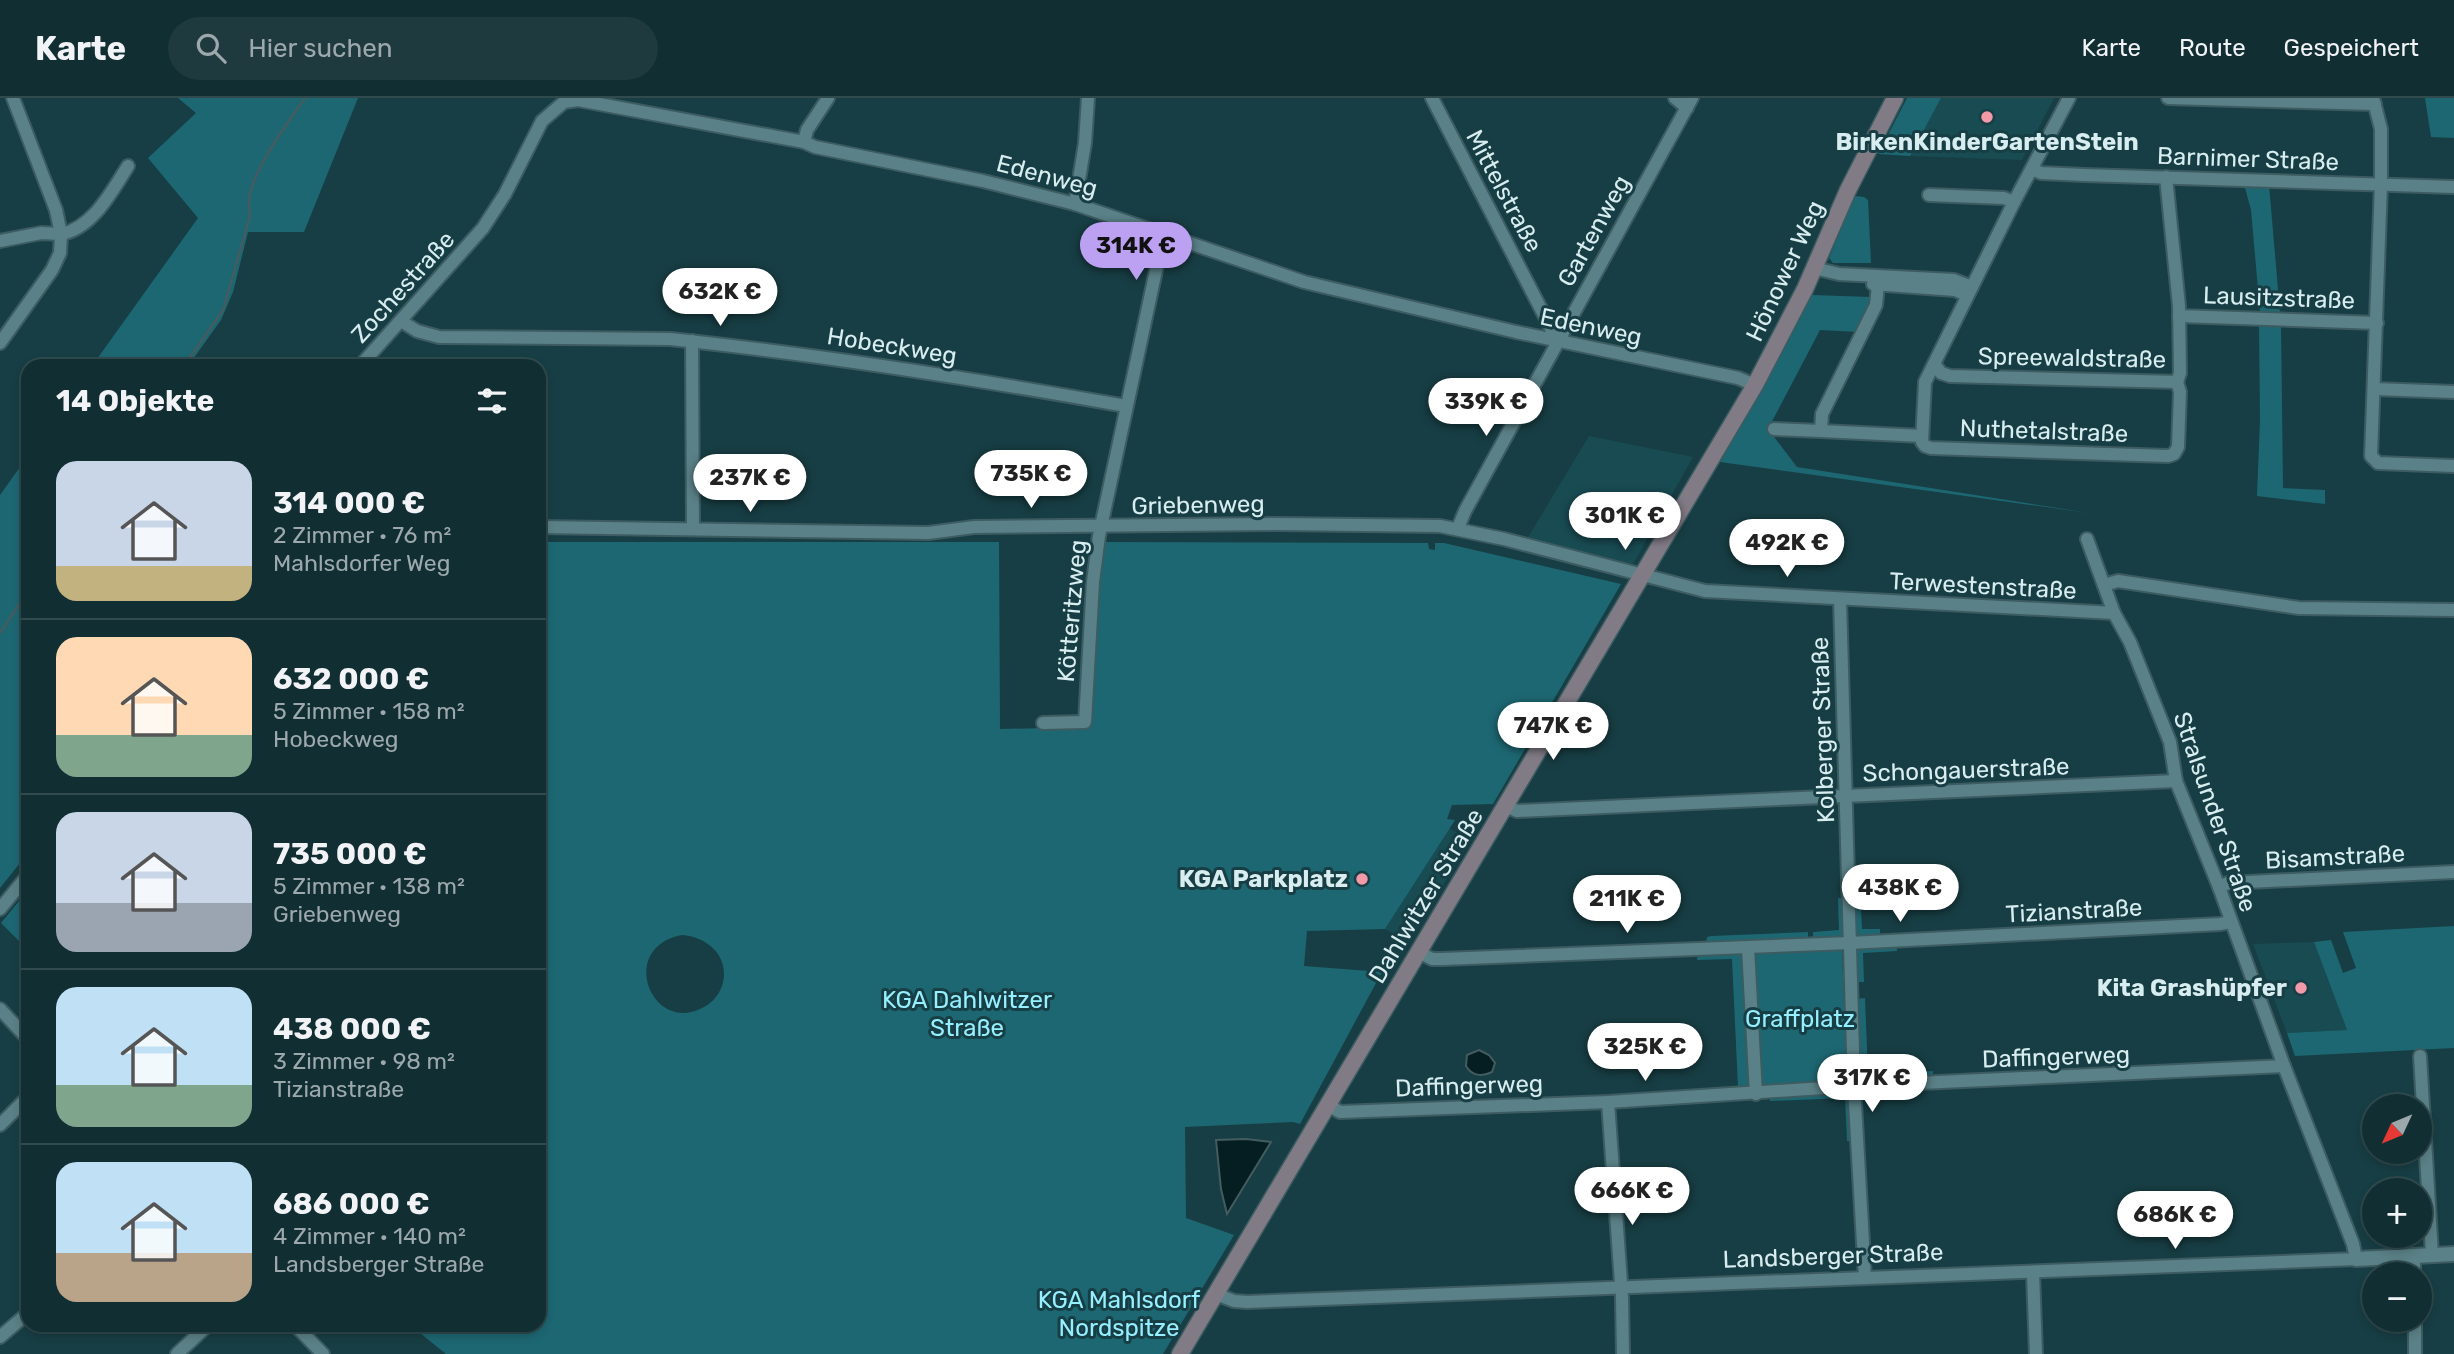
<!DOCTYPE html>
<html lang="de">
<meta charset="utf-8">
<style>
:root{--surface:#112e33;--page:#1e3a3f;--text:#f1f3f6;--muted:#9ca8ac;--line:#304a4e;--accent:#bca0f2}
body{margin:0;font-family:Rubik,sans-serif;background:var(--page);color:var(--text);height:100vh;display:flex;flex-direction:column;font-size:26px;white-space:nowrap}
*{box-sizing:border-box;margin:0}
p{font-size:23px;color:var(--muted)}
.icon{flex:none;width:38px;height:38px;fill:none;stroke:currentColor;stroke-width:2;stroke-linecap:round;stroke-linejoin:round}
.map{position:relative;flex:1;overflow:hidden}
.panel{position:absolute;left:21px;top:261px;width:525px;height:973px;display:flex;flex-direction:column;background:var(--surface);border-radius:21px;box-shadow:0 4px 10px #0003,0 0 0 2px var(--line)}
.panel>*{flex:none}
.needle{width:46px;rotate:226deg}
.tools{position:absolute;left:2362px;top:996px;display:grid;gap:14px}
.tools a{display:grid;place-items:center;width:70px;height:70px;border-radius:50%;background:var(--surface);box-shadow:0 4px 10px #0003,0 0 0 2px var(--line);font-size:35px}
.price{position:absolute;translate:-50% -60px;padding:0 16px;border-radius:24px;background:#fff;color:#222;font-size:23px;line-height:46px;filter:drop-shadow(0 2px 4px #0008)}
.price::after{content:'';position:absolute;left:50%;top:42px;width:21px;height:16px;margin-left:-10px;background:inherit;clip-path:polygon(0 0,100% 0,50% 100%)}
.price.active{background:var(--accent);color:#111}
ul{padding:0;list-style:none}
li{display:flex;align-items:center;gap:21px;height:175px;padding:0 35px}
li+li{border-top:2px solid var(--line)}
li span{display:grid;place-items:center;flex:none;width:196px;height:140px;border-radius:21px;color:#555}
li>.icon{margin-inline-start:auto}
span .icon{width:84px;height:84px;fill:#fffc;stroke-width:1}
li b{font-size:30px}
h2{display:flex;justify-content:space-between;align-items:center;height:84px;padding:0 35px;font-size:30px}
header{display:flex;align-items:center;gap:42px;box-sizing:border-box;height:98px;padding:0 35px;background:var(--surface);border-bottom:2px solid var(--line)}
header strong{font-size:33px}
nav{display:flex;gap:38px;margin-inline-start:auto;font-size:24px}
.search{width:490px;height:63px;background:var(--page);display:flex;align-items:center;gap:18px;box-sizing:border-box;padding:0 24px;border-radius:38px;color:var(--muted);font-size:26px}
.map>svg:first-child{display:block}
</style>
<header>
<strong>Karte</strong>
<div class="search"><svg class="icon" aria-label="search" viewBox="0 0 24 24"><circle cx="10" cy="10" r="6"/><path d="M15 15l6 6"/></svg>Hier suchen</div>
<nav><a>Karte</a><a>Route</a><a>Gespeichert</a></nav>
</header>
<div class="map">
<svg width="2454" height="1256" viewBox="0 0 2454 1256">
<rect width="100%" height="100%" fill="#173e44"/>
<g fill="#194b53">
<polygon points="1941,0 2054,0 2022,62 1910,58"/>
<polygon points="1589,338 1693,359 1633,466 1527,441"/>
<polygon points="1449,730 1470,742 1408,845 1385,831"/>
<polygon points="2314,844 2347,932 2287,935 2253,846"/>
</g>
<g fill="#1d6772" fill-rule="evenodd">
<polygon points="178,0 358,0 304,134 248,134 233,194 221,222 188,268 92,268 198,120 148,60 196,15"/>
<polygon points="1907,0 1941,0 1910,58 1878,56"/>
<polygon points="2425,0 2454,0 2454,40 2431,39"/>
<polygon points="2244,86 2269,87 2280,214 2260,214 2251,112"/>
<polygon points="1856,98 1864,99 1868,102 1871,165 1833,165 1829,160 1853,101"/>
<polygon points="1812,197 1871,199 1872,207 1859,234 1820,232 1768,331 1797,369 2089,415 1720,364"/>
<polygon points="2259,226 2281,227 2283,390 2325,392 2325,406 2257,398 2260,322"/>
<polygon points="28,358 28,514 22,527 28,532 28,755 0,790 0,397"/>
<path d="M539 444H999L1000 631 1091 629V569L1102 444 1428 445 1429 451 1435 452V445H1444L1621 486 1493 706 1452 707 1447 721 1455 722 1385 831 1307 833 1304 868 1382 874 1300 1026 1293 1024 1185 1029 1186 1120 1234 1137 1163 1256H446L410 1227H539ZM682 837C709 839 731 860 722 888 718 899 710 907 700 911 650 934 618 849 682 837Z"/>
<polygon points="28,792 28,852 1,825"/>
<polygon points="1850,794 1860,794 1862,831 1880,831 1880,839 1856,840"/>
<polygon points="1838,800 1845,800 1845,836 1842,840 1813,844 1813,834 1839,832"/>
<polygon points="2454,828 2454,950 2295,958 2287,935 2347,932 2314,844 2331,842 2343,875 2356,870 2343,834"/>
<polygon points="1808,834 1808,844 1706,847 1707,839 1711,838"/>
<polygon points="1896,845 1897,853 1863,855 1864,884 1854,884 1854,850"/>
<polygon points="1839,849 1842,853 1847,985 1761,990 1752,857 1757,853"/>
<polygon points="1740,853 1745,856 1753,989 1711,995 1711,990 1738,989 1732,861 1697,862 1698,854"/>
<polygon points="1865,900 1868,976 1933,973 1933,981 1860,982 1858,979 1856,901"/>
<polygon points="1846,993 1851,1001 1852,1043 1847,1043 1845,1000 1770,1003 1770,998"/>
</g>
<g fill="#041e22" stroke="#445c60" stroke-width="2">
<path d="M1479 952 1489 957 1495 965 1492 974C1482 979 1472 978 1466 968L1467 957Z"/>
<polygon points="1246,1041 1271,1044 1227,1116 1221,1091 1216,1042"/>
</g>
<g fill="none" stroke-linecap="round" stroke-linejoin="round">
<g stroke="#445c60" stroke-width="2.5">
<path d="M184 268 223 212 250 118C250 113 248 107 249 102 251 74 288 24 305 0"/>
<polyline points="0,535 28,493"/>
</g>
<defs>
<g id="minor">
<polyline points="1432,0 1557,242"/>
<polyline points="1675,0 1687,10"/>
<polyline points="2069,0 2014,104 1925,284 1922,344 1925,348 1931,350 2168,358 2174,356 2178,349 2180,294 2177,284"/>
<polyline points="2168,0 2375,6"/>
<polyline points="2373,0 2381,31 2381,86 2371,358 2378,365 2454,368"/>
<polyline points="804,44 807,32 828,0"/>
<polyline points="2032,71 2041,75 2084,77 2454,89"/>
<polyline points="1929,97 2004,100 2014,104"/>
<polyline points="1075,106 1085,45 1088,0"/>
<polyline points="0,143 41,135 61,136 56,112 13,0"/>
<polyline points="1814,170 1839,176 1954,182 1972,189"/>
<polyline points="1873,186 1955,192 1967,197"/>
<polyline points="1878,187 1876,207 1822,316 1821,333 1922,338"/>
<polyline points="2179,218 2377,225"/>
<path d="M401 223 417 233 439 239 670 241C823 257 975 281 1126 308"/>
<polyline points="692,243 693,431"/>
<path d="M0 245 52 172 60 155 61 136C93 130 112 93 128 68"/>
<polyline points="1934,266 1941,275 1950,278 2177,284 2180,275 2179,208 2166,79"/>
<polyline points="360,268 483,130 505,96 542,23 564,4 578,2 804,44 815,49 983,83 1075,106 1304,184 1516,234 1738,280 1755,287"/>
<polyline points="2375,291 2454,294"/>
<polyline points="1774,331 1821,333"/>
<polyline points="539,429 928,435 974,429 1280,426 1440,428 1504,441 1705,493 2114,515"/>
<polyline points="1458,430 1465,413 1692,0"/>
<polyline points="2104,487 2118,483 2299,510 2454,512"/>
<polyline points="1840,502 1854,988 1865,1180"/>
<polyline points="1043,625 1085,624 1093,484 1099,438 1164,135"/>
<polyline points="1506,708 1517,713 2176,683"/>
<polyline points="2219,789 2228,785 2454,774"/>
<polyline points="0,811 28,777"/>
<polyline points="1748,850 1756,996"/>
<polyline points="1419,854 1432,861 1442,861 1849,845 2220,826 2230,824"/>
<polyline points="0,911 28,941"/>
<polyline points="2420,958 2432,1157"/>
<polyline points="1608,1004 1622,1199 1623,1256"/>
<polyline points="1328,1007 1340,1014 1608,1004 1854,988 2284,968"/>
<polyline points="0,1027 28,999"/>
<polyline points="2414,1158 2414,1176"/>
<polyline points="2033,1175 2036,1256"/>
<polyline points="1216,1196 1234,1203 1247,1204 2356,1161 2353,1146 2284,968 2219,789 2176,683 2170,644 2130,544 2114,515 2087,441"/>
<polyline points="2415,1222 2415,1256"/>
<polyline points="295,1227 323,1256"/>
<polyline points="0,1239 28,1215"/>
<polyline points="177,1256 208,1227"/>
</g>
<polyline id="tertiary" points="2356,1161 2454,1156"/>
<polyline id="secondary" points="1180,1256 1755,287 1805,191 1848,92 1895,0"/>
</defs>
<use href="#minor" stroke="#3c5c61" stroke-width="16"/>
<use href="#tertiary" stroke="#3c5c61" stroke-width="18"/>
<use href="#secondary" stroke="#3c5c61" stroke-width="19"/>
<use href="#minor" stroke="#5a8187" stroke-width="12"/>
<use href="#tertiary" stroke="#5a8187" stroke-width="14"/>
<use href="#secondary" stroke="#817b86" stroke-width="16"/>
</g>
<g fill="#f39aa8" stroke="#173e44" stroke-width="2.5">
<circle cx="1987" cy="19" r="7"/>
<circle cx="1362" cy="781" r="7"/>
<circle cx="2301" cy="890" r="7"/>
</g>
<g text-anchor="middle" stroke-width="6" stroke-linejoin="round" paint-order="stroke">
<g font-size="24" font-weight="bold" fill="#d8edf0" stroke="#173e44" text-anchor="end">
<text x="1987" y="52" text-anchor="middle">BirkenKinderGartenStein</text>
<text x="1348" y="789">KGA Parkplatz</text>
<text x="2287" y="898">Kita Grashüpfer</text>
</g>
<g font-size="24" fill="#d8edf0" stroke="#173e44">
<text transform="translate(2248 61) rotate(2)" y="8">Barnimer Straße</text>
<text transform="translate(1047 78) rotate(15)" y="8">Edenweg</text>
<text transform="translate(1504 93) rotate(62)" y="8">Mittelstraße</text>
<text transform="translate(1594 133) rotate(-61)" y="8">Gartenweg</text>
<text transform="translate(1785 173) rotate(-65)" y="8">Hönower Weg</text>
<text transform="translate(403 189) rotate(-48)" y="8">Zochestraße</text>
<text transform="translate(2279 200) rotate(2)" y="8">Lausitzstraße</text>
<text transform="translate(1591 229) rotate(12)" y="8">Edenweg</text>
<text transform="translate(892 248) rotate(9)" y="8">Hobeckweg</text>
<text transform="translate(2072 260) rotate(1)" y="8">Spreewaldstraße</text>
<text transform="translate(2044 333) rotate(2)" y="8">Nuthetalstraße</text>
<text transform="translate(1198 407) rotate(-1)" y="8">Griebenweg</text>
<text transform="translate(1983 488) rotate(3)" y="8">Terwestenstraße</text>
<text transform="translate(1072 513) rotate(-85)" y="8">Kötteritzweg</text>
<text transform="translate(1823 632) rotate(-92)" y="8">Kolberger Straße</text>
<text transform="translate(1966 672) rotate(-2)" y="8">Schongauerstraße</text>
<text transform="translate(2215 714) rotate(71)" y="8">Stralsunder Straße</text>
<text transform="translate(2335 759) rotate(-3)" y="8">Bisamstraße</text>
<text transform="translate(1426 798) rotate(-59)" y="8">Dahlwitzer Straße</text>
<text transform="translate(2074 813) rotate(-3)" y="8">Tizianstraße</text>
<text transform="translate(2056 959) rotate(-2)" y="8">Daffingerweg</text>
<text transform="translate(1469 988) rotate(-2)" y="8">Daffingerweg</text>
<text transform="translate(1833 1158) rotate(-2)" y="8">Landsberger Straße</text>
</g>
<g font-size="24" fill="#95efff" stroke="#173e44">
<text x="967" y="910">KGA Dahlwitzer<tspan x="967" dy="28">Straße</tspan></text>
<text x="1800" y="929">Graffplatz</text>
<text x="1119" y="1210">KGA Mahlsdorf<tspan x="1119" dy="28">Nordspitze</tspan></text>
</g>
</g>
</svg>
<div class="tools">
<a><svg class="needle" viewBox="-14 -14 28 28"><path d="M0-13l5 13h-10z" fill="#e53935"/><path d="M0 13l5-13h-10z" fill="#9ca8ac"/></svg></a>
<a>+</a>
<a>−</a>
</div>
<b class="price active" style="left:1136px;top:184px">314K €</b>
<b class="price" style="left:720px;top:230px">632K €</b>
<b class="price" style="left:1486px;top:340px">339K €</b>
<b class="price" style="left:1031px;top:412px">735K €</b>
<b class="price" style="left:750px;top:416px">237K €</b>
<b class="price" style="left:1625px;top:454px">301K €</b>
<b class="price" style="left:1787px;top:481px">492K €</b>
<b class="price" style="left:1553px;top:664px">747K €</b>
<b class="price" style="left:1900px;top:826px">438K €</b>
<b class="price" style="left:1627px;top:837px">211K €</b>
<b class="price" style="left:1645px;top:985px">325K €</b>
<b class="price" style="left:1872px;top:1016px">317K €</b>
<b class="price" style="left:1632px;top:1129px">666K €</b>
<b class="price" style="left:2175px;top:1153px">686K €</b>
<section class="panel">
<h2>14 Objekte<svg class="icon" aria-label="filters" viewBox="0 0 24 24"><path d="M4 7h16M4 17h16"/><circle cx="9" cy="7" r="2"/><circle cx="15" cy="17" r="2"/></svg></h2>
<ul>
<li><span style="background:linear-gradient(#c9d6e8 75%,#c2b280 0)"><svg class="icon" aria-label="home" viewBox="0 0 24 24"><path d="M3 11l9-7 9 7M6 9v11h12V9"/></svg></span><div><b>314 000 €</b><p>2 Zimmer · 76 m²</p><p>Mahlsdorfer Weg</p></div></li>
<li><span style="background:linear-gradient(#ffd9b3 70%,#7fa58c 0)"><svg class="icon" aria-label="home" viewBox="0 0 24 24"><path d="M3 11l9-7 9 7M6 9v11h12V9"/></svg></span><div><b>632 000 €</b><p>5 Zimmer · 158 m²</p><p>Hobeckweg</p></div></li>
<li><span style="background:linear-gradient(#c9d6e8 65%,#9aa5b1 0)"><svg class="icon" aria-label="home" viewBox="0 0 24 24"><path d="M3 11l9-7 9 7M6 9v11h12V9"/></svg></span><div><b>735 000 €</b><p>5 Zimmer · 138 m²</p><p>Griebenweg</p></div></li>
<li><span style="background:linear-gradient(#bfe0f5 70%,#7fa58c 0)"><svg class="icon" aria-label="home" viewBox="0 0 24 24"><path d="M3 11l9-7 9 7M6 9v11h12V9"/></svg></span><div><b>438 000 €</b><p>3 Zimmer · 98 m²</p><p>Tizianstraße</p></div></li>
<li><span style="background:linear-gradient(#bfe0f5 65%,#b9a48a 0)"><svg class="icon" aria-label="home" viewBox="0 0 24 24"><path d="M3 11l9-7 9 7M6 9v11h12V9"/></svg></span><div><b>686 000 €</b><p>4 Zimmer · 140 m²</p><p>Landsberger Straße</p></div></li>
</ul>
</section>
</div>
